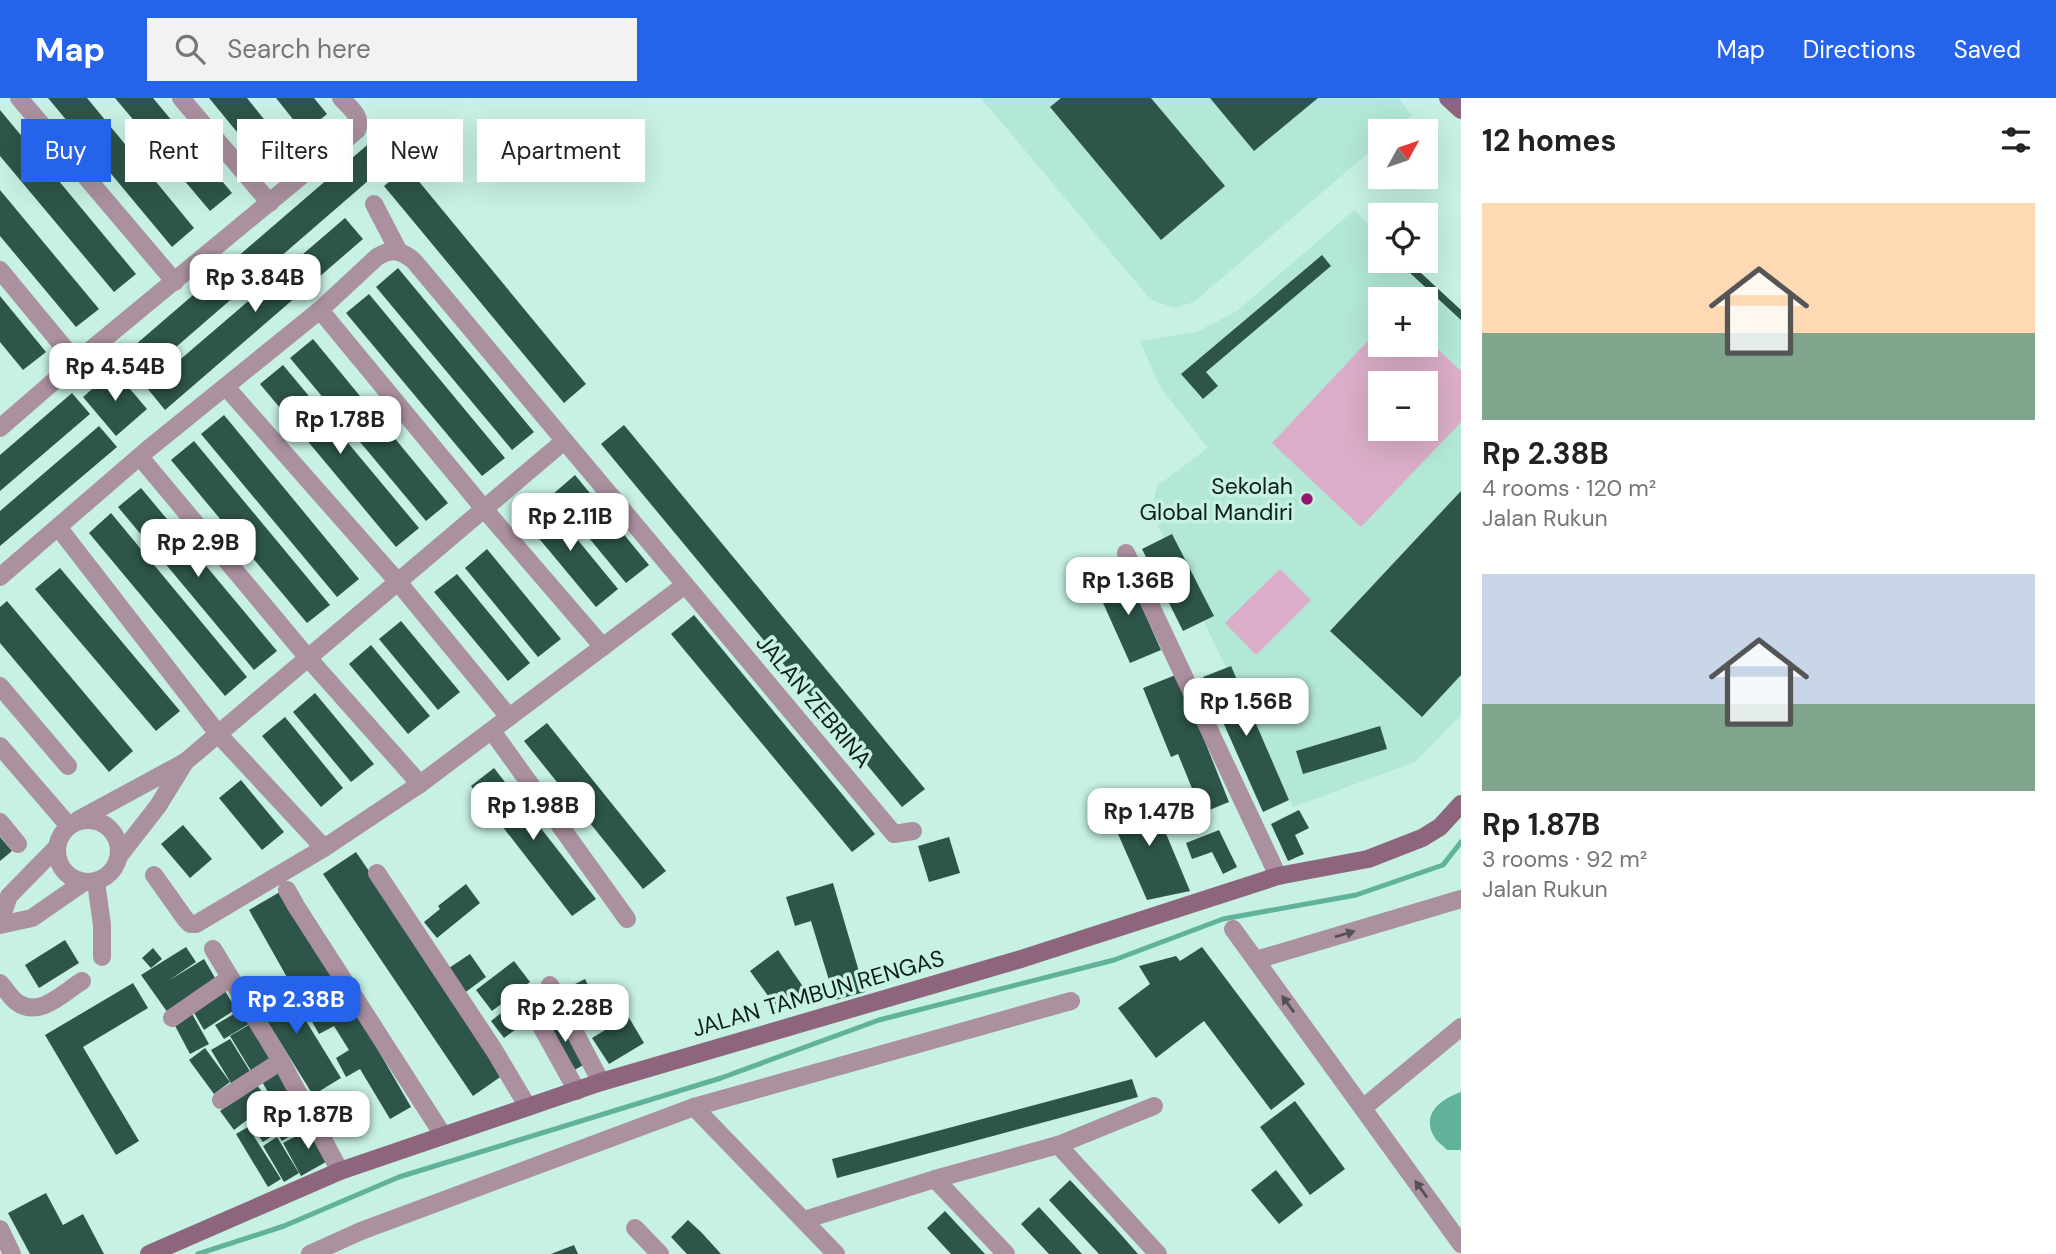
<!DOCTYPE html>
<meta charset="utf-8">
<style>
:root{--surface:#fff;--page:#f2f2f2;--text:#222;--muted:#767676;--accent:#2563eb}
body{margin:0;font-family:"DM Sans",sans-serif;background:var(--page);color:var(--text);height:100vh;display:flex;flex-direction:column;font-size:26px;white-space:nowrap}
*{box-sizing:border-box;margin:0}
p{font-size:23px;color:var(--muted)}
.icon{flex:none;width:38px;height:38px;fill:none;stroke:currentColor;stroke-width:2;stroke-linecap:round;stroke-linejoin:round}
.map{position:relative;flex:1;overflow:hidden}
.drawer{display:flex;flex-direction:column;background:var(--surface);width:595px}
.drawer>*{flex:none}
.banner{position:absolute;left:21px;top:21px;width:665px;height:63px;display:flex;gap:14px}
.needle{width:46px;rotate:50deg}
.buttons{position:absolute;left:1368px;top:21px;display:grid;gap:14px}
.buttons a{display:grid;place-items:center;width:70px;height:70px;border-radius:0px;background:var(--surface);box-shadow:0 7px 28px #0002;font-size:35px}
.price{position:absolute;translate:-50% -60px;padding:0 16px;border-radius:14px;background:#fff;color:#222;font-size:23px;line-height:46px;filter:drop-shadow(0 2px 4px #0008)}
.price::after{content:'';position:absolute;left:50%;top:42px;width:21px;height:16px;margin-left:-10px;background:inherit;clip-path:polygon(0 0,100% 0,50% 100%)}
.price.on{background:var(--accent);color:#fff}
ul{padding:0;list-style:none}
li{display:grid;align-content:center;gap:14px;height:371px;padding:0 21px}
li span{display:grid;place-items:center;height:217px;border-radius:0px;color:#555}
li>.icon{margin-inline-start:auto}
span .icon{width:126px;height:126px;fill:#fffc;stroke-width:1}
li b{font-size:30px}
h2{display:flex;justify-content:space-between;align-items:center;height:84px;padding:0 21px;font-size:30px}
.tag{padding:0 24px;border-radius:0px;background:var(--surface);box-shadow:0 7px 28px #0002;font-size:24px;line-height:63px}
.tag.on{background:var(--accent);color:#fff}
header{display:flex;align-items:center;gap:42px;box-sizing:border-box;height:98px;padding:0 35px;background:var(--accent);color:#fff}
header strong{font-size:33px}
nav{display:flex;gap:38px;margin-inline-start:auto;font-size:24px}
.search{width:490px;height:63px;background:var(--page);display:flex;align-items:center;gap:18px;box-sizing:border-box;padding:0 24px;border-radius:0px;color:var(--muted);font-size:26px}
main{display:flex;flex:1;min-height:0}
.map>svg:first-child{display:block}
</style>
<header>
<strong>Map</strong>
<div class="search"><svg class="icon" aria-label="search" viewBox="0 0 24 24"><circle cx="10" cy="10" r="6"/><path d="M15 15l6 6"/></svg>Search here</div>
<nav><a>Map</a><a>Directions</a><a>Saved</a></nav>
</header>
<main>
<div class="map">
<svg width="1461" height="1156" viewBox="0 0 1461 1156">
<rect width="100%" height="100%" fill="#c6f1e3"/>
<g fill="#b3e8d6" fill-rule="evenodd">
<polygon points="981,0 1398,0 1412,17 1394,33 1381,33 1381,44 1194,204 1174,210 1150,201"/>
<path d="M1354 112 1381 138V163H1407L1461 213V617L1415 664 1293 709 1151 413 1157 388 1208 350 1160 289 1140 243 1197 234 1237 213ZM1381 201H1426V247H1381ZM1381 285H1426V331H1381Z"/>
</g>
<g fill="#dbadc8" fill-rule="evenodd">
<path d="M1381 229V247H1426V240L1461 273V324L1361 429 1272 345ZM1381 285H1426V331H1381Z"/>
<polygon points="1280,471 1311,502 1256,557 1225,525"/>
</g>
<path fill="#61b29a" d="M1461 994V1052H1447C1444 1048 1437 1044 1435 1040 1420 1016 1441 1001 1461 994Z"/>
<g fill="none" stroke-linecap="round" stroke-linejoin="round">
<polyline stroke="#61b29a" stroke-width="5" points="198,1156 284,1128 399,1079 721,980 879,922 1114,862 1223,821 1356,797 1443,767 1461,744"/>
</g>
<g fill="#2e5549">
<polygon points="48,0 87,0 194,130 172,149"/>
<polygon points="115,0 153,0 232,95 210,113"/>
<polygon points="209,0 247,0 287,50 265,68"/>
<polygon points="276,0 314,0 327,16 304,35"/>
<polygon points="1061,0 1151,0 1225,88 1161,142 1050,9"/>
<polygon points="1210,0 1318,0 1254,53"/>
<polygon points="0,12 136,176 114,194 0,58"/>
<polygon points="373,42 391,63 138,282 120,260"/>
<polygon points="407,69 586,286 564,305 384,88"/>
<polygon points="0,92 99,211 76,229 0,138"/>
<polygon points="345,120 363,141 165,312 147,290"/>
<polygon points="1322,157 1331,168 1206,274 1218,288 1203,301 1181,276"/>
<polygon points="1397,163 1408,163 1461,212 1461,222"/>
<polygon points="398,170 534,334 512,352 376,189"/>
<polygon points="369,196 505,360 482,378 346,215"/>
<polygon points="0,198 46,254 23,272 0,244"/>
<polygon points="313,241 448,405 426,423 290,260"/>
<polygon points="283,267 419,430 396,449 260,286"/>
<polygon points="114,272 147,311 116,338 83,299"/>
<polygon points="72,295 90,316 0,393 0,357"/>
<polygon points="224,317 359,481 337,499 201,336"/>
<polygon points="624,327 925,691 902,709 601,346"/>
<polygon points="99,328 117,349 0,448 0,413"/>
<polygon points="194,343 330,507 307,525 171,362"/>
<polygon points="575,377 649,467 626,485 553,396"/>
<polygon points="141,390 277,553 254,572 118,409"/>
<polygon points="1461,393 1461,577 1422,619 1330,533"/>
<polygon points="545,402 618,491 596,509 522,420"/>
<polygon points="111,415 247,579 225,598 89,435"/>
<polygon points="1172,436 1214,518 1183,533 1142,451"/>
<polygon points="487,451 561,541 538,559 465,470"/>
<polygon points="60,470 180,613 156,633 35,491"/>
<polygon points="1126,473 1161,552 1130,565 1095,487"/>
<polygon points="457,476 530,565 508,583 434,494"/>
<polygon points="7,503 133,653 109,674 0,545 0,509"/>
<polygon points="694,517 875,736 852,754 671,536"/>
<polygon points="401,523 460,594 438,612 379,541"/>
<polygon points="371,547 430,618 408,636 349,566"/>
<polygon points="1231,568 1289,702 1263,714 1203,579"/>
<polygon points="1178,576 1229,704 1202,715 1178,656 1171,659 1143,590"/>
<polygon points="315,595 374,666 351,684 293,614"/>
<polygon points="285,619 343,690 321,709 262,638"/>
<polygon points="547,625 666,773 643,791 524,643"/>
<polygon points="1380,628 1387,651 1303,676 1296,653"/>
<polygon points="494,670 596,801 572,818 471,688"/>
<polygon points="241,682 284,734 262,752 219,700"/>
<polygon points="1149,695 1190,793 1147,802 1108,713"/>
<polygon points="1299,712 1309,730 1295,737 1304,756 1288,763 1271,726"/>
<polygon points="183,727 212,761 190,780 161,746"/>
<polygon points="1219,732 1237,769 1223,776 1212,754 1192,761 1186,745"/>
<polygon points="0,739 12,753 0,763"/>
<polygon points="949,739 960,775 929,784 918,748"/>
<polygon points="356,754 506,975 473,998 323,776"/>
<polygon points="833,785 865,894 835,902 811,823 795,828 786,799"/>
<polygon points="466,786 480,805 437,840 424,824 440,811 438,808"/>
<polygon points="285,791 411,1009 390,1021 360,971 346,979 336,960 349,952 334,928 319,936 249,812"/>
<polygon points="65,842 79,865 39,890 25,867"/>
<polygon points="186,849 196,864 168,883 204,861 218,885 168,915 141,877"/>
<polygon points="1202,849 1305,986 1271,1012 1204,923 1156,960 1118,910 1150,886 1139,868 1176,858 1180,863"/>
<polygon points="153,850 162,861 151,870 142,860"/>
<polygon points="778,852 806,893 779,913 750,873"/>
<polygon points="470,856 486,879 463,896 446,872"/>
<polygon points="514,863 530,884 492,913 476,892"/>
<polygon points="279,879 341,980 313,997 251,897"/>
<polygon points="585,881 597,905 581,914 569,889"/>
<polygon points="133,885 148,910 83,949 139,1043 116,1057 45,937"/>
<polygon points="551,892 561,912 539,923 529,902"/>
<polygon points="225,893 236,911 204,932 193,913"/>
<polygon points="510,908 523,926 504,940 491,923"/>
<polygon points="244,910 252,924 224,941 215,927"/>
<polygon points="191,914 209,946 190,956 173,924"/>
<polygon points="562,918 587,965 569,975 543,928"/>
<polygon points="628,918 644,945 609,966 592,940"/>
<polygon points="252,925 275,962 253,976 230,938"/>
<polygon points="230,941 253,978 234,990 211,952"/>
<polygon points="205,950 230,984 214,996 189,962"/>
<polygon points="277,972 295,1001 278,1011 261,982"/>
<polygon points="1132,981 1138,999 837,1080 832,1061"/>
<polygon points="256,986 270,1004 234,1032 220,1013"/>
<polygon points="354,997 368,1020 338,1038 324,1014"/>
<polygon points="1295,1003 1345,1071 1310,1097 1260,1029"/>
<polygon points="293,1006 306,1028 282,1043 268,1021"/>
<polygon points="262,1018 275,1036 263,1044 250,1026"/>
<polygon points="315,1028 333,1060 301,1078 283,1045"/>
<polygon points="248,1029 281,1081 268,1089 236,1036"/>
<polygon points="277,1039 299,1075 284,1084 263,1048"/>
<polygon points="1276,1072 1303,1107 1279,1126 1251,1092"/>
<polygon points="1070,1082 1116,1131 1138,1156 1099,1156 1049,1102"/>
<polygon points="46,1095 63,1127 83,1116 104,1156 30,1156 8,1115"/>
<polygon points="1039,1109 1051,1122 1082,1156 1049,1156 1033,1139 1021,1126"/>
<polygon points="945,1113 957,1126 985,1156 951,1156 927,1130"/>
<polygon points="688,1122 702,1135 721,1156 687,1156 684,1153 671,1139"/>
<polygon points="574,1147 578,1156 551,1156"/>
</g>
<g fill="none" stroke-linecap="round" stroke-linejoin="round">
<g stroke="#ab90a0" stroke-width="18">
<polyline points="19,0 175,184"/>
<polyline points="181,0 270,105"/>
<polyline points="374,106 398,152"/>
<polyline points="0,172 76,264"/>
<polyline points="320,212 485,412 603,549"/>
<polyline points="226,289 398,484 509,619"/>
<path d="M0 330 76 264 357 32C363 19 350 10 341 0"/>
<polyline points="140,359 308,560 420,686"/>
<polyline points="58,429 219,637 324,750"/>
<polyline points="1126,455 1278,778"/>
<path d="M0 479 147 352 320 212 377 159C392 150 401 152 414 163L894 736 913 733"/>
<polyline points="0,588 68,668"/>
<polyline points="492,633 627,821"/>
<polyline points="0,648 69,728"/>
<circle cx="88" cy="753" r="31"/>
<polyline points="78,722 185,664 563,344"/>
<polyline points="0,724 18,746"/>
<polyline points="119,758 158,708 185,664"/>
<polyline points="377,775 494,952 528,1009"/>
<polyline points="154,777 186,822 190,826 196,826 324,750 420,686 685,487"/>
<polyline points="96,784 102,827 102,859"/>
<polyline points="287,792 296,808 443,1037"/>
<polyline points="0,823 9,798 57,749"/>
<polyline points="0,827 32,820 84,784"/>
<polyline points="1233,831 1461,1146"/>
<polyline points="213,851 281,963 340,1073"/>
<polyline points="1256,862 1461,801"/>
<path d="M0 885C6 891 11 901 18 905 40 920 64 894 82 883"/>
<polyline points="550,887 601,984"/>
<polyline points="526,901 577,993"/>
<polyline points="172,920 230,880"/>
<polyline points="221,1002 281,963"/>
<polyline points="694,1009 836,1156"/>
<polyline points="1363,1010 1461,929"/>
<polyline points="1058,1047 1154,1008"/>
<polyline points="935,1081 1006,1156"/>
<polyline points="804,1122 935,1081 1058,1047 1158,1156"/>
<polyline points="635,1130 660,1156"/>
<polyline points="0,1131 12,1156"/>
<polyline points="310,1156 361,1133 694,1009 1071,903"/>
</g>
<g stroke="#8d667d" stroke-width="18">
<polyline points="1448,0 1461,12"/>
<polyline points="149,1156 340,1073 601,984 1021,861 1278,778 1368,761 1422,740 1440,729 1461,706"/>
</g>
</g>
<defs><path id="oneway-solid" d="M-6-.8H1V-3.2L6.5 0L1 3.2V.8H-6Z" transform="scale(1.75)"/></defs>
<g fill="#545156">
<use href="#oneway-solid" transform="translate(1345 836) rotate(-16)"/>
<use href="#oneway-solid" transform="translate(1288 906) rotate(-126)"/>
<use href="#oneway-solid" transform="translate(1421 1091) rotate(-126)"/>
</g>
<circle fill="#931772" stroke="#c6f1e3" stroke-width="2.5" cx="1307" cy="401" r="7"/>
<g text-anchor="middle" stroke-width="7" stroke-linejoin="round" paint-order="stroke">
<g font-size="23" fill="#0d1e19" stroke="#c6f1e3" text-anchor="end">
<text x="1293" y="396">Sekolah<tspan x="1293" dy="26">Global Mandiri</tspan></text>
</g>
<g font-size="23" fill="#0d1e19" stroke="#c6f1e3">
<text transform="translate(814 603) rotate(50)" y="8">JALAN ZEBRINA</text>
<text transform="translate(818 895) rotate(-16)" y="8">JALAN TAMBUN RENGAS</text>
</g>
</g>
</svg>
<div class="buttons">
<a><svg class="needle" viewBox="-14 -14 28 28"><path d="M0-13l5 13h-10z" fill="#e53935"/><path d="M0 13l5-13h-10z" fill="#767676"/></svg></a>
<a><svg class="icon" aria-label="locate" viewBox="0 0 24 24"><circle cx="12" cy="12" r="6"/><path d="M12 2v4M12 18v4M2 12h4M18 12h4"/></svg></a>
<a>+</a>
<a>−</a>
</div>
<b class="price" style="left:255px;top:216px">Rp 3.84B</b>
<b class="price" style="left:115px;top:305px">Rp 4.54B</b>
<b class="price" style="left:340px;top:358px">Rp 1.78B</b>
<b class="price" style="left:570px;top:455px">Rp 2.11B</b>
<b class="price" style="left:198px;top:481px">Rp 2.9B</b>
<b class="price" style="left:1128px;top:519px">Rp 1.36B</b>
<b class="price" style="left:1246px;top:640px">Rp 1.56B</b>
<b class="price" style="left:533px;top:744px">Rp 1.98B</b>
<b class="price" style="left:1149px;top:750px">Rp 1.47B</b>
<b class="price on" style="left:296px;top:938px">Rp 2.38B</b>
<b class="price" style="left:565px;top:946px">Rp 2.28B</b>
<b class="price" style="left:308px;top:1053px">Rp 1.87B</b>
<div class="banner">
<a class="tag on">Buy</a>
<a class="tag">Rent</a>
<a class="tag">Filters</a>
<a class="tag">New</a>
<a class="tag">Apartment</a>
</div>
</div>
<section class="drawer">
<h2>12 homes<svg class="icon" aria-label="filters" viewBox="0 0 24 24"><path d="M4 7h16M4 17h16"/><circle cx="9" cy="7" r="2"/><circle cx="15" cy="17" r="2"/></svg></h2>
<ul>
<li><span style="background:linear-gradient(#ffd9b3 60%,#7fa58c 0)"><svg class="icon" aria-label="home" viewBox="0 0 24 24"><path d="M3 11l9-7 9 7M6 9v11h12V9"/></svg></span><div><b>Rp 2.38B</b><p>4 rooms · 120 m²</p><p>Jalan Rukun</p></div></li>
<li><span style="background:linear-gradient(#c9d6e8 60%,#7fa58c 0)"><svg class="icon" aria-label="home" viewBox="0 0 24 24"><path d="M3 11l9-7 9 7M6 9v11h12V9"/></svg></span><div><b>Rp 1.87B</b><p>3 rooms · 92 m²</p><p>Jalan Rukun</p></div></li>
</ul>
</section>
</main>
